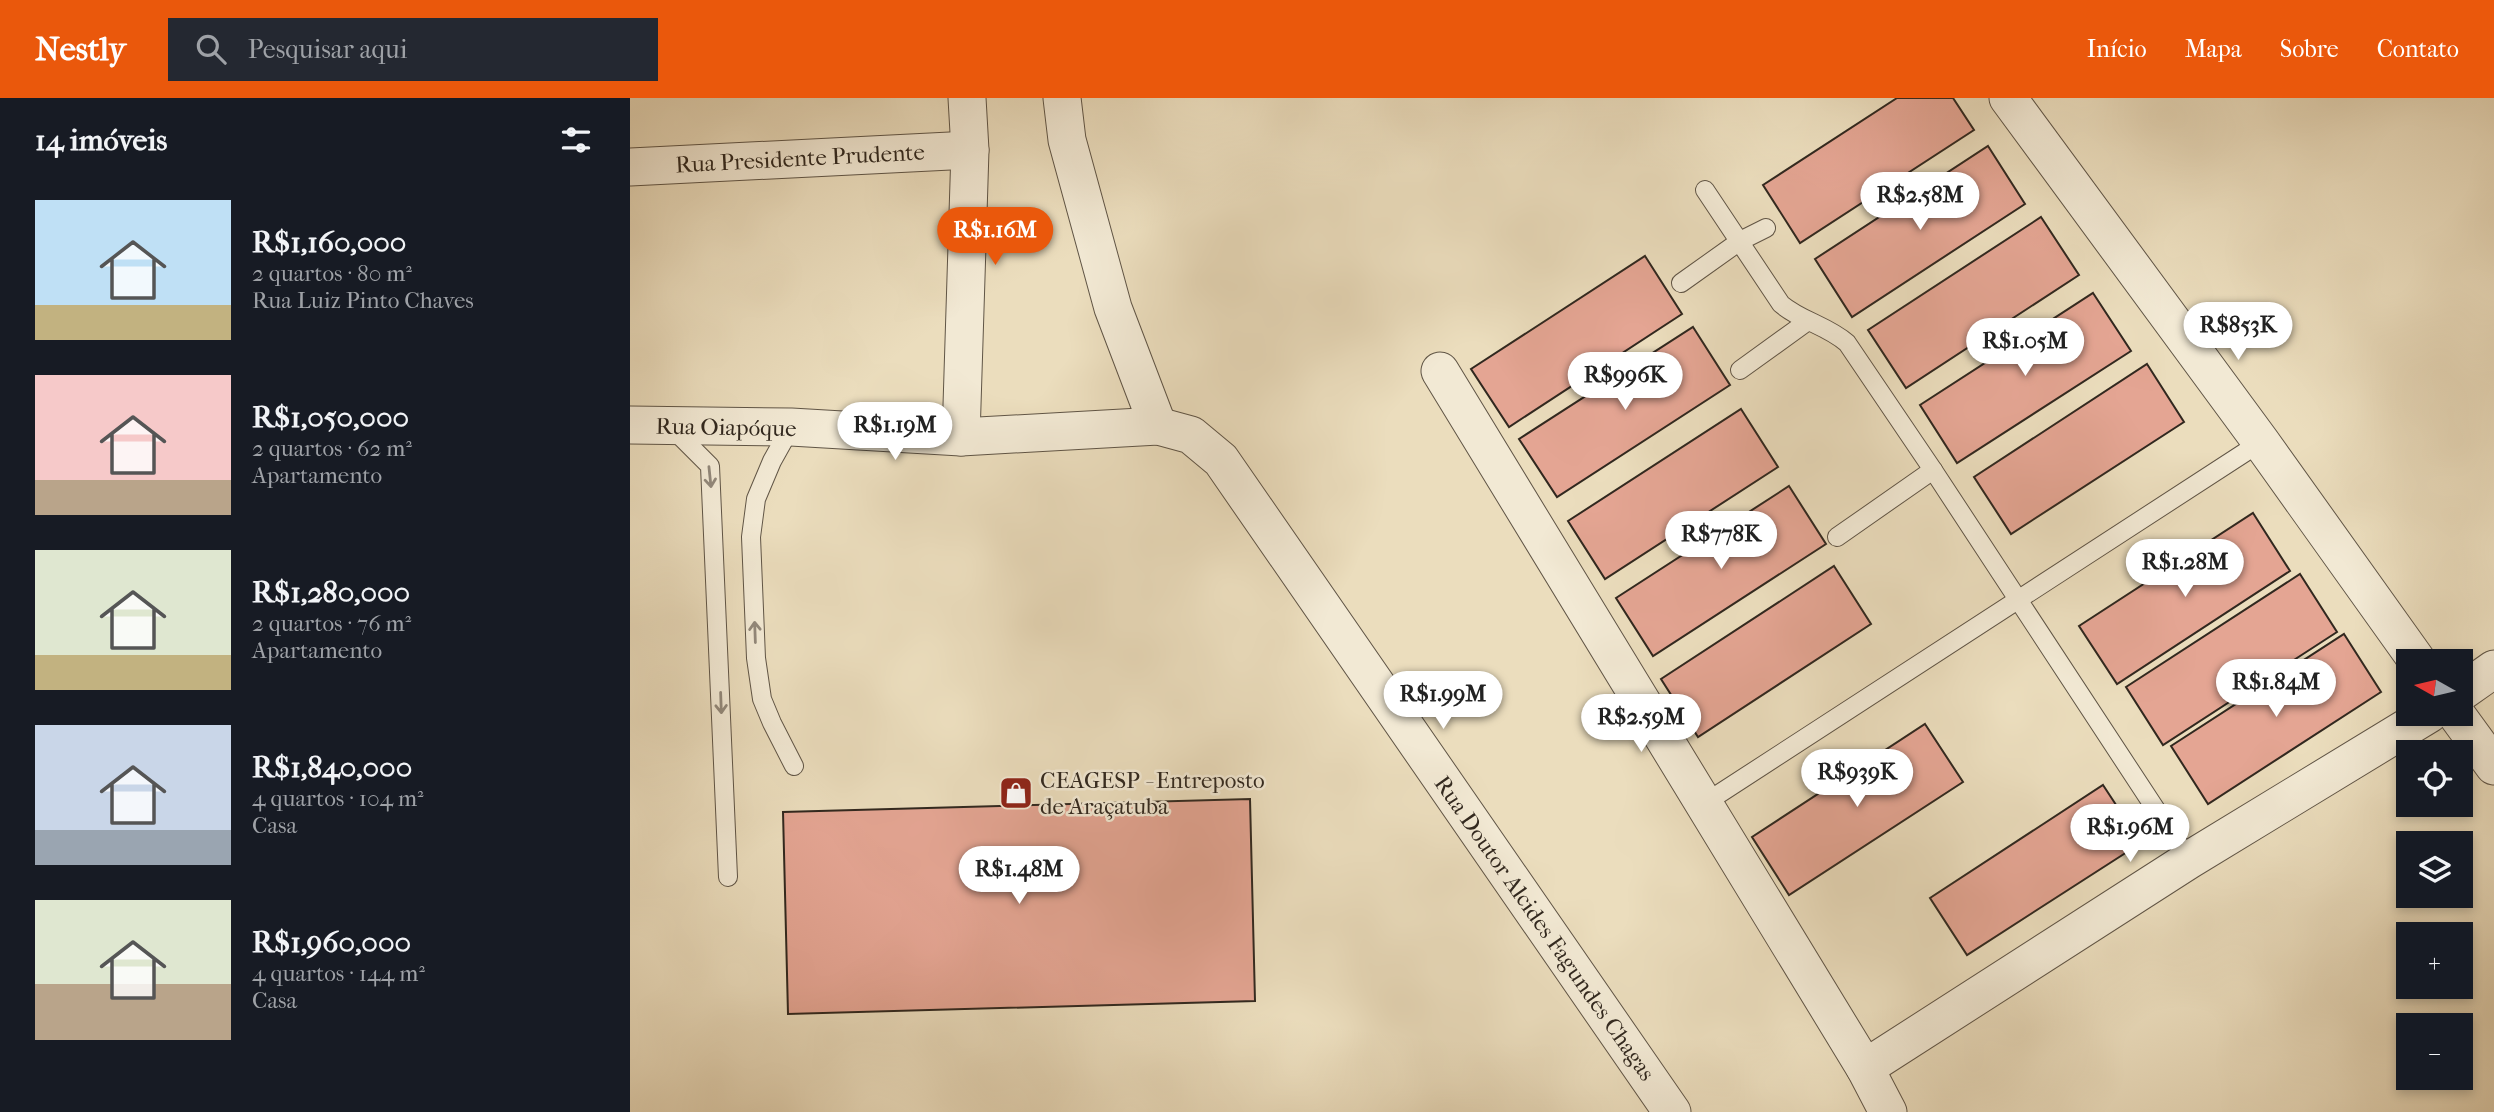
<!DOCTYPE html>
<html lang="pt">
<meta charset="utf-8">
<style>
:root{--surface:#171b24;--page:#242831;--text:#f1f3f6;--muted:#9ea1a6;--accent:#ea580c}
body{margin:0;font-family:"IM FELL French Canon",serif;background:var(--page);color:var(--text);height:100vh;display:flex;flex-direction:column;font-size:26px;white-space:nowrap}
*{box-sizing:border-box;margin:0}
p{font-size:23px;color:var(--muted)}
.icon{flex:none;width:38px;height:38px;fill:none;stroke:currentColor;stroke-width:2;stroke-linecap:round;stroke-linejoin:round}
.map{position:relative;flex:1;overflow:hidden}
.sheet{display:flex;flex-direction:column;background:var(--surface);width:630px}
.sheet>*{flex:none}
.needle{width:46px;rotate:278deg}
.controls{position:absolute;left:1766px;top:551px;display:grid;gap:14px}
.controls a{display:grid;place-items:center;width:77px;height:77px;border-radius:0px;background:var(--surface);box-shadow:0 4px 10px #0003;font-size:35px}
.price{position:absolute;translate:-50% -60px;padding:0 16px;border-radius:24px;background:#fff;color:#222;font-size:23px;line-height:46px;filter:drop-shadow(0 2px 4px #0008)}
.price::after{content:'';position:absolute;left:50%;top:42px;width:21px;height:16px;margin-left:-10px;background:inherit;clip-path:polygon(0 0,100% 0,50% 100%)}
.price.on{background:var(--accent);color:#fff}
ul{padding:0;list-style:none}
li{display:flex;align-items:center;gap:21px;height:175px;padding:0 35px}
li span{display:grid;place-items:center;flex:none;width:196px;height:140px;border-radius:0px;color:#555}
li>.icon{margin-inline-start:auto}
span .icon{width:84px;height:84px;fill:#fffc;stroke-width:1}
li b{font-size:30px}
h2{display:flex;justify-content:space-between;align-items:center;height:84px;padding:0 35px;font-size:30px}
header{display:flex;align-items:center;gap:42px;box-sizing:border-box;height:98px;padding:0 35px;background:var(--accent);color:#fff}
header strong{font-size:33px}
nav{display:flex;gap:38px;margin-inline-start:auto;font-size:24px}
.search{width:490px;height:63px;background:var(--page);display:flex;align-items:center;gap:18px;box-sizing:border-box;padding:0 24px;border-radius:0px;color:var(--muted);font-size:26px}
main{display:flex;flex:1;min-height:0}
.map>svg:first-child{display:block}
</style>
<header>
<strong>Nestly</strong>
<div class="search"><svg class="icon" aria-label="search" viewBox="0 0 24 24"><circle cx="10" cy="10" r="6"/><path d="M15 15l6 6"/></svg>Pesquisar aqui</div>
<nav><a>Início</a><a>Mapa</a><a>Sobre</a><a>Contato</a></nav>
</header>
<main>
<section class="sheet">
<h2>14 imóveis<svg class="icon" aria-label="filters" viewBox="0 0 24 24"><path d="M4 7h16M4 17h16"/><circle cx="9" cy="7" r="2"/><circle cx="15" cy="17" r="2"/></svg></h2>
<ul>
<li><span style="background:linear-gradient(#bfe0f5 75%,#c2b280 0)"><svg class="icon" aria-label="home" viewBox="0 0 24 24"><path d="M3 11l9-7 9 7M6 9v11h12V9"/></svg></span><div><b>R$1,160,000</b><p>2 quartos · 80 m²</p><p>Rua Luiz Pinto Chaves</p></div></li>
<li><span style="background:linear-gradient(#f6c9c9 75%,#b9a48a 0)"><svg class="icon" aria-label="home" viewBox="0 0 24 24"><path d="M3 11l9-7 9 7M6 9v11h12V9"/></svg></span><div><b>R$1,050,000</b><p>2 quartos · 62 m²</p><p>Apartamento</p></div></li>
<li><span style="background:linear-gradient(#dfe7d0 75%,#c2b280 0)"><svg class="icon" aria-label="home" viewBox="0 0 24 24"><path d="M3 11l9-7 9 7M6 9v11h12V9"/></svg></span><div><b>R$1,280,000</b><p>2 quartos · 76 m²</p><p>Apartamento</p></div></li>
<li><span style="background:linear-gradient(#c9d6e8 75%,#9aa5b1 0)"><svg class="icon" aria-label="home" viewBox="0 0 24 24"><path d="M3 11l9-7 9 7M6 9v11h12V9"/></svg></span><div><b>R$1,840,000</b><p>4 quartos · 104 m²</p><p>Casa</p></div></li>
<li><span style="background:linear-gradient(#dfe7d0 60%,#b9a48a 0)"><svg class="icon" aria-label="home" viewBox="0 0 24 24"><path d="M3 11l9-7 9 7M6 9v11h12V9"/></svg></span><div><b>R$1,960,000</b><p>4 quartos · 144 m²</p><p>Casa</p></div></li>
</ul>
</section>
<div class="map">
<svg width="1864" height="1014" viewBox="0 0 1864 1014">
<rect width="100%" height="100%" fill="#ebddbd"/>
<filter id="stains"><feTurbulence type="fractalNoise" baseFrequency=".00286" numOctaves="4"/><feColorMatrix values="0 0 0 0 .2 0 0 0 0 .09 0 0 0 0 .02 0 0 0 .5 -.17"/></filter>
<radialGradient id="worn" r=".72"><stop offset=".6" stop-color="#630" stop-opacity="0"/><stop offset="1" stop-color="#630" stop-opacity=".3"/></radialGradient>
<g fill="#e4a593" stroke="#31281f" stroke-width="2">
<polygon points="1267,0 1323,0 1344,32 1170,145 1133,87"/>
<polygon points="1358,48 1395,106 1222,219 1185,161"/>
<polygon points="1411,119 1449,177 1276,290 1238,232"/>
<polygon points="1015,158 1052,216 879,329 841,271"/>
<polygon points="1463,195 1501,253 1327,365 1290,307"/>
<polygon points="1063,229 1100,287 927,399 889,341"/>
<polygon points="1517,266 1554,324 1381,436 1344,379"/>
<polygon points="1111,311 1148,369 975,481 938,423"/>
<polygon points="1159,388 1196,446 1023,558 986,500"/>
<polygon points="1623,415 1660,473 1487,586 1449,528"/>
<polygon points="1204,468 1241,526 1068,639 1031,581"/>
<polygon points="1670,476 1707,534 1533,647 1496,589"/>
<polygon points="1714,536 1751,594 1578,706 1541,648"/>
<polygon points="1295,626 1333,684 1159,797 1122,739"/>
<polygon points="1473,687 1511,745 1337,857 1300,800"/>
<polygon points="620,701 625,903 158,916 153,714"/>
</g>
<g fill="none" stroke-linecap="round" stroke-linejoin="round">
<defs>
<g id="lane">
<path d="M1075 92 1151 206C1171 223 1198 228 1217 245L1303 372 1559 762"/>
<polyline points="1051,185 1110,143 1136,130"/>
<polyline points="1110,272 1178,223"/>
<polyline points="41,329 80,368 98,779"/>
<polyline points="161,329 142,363 126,401 121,439 126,560 132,601 142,625 164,668"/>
<polyline points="1207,439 1303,372"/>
<polyline points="1075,705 1631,344"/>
</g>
<g id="street">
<polyline points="432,0 437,42 483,210 528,328"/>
<polyline points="1378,0 1631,344 1788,564"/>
<polyline points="0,69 340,52"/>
<polyline points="810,273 1235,970 1258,1014"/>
<polyline points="0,327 161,329 331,339 528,328 561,337 591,362 1042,1014"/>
<polyline points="331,339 340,52 337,0"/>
<polyline points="1830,595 1864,571"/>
<polyline points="1826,616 1864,668"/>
<polyline points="1235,970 1559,762 1799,616"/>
</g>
</defs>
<use href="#lane" stroke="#605546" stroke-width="20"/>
<use href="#street" stroke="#605546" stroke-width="39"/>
<use href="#lane" stroke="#f2e9d4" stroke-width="18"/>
<use href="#street" stroke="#f2e9d4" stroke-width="37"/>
</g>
<defs><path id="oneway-shaft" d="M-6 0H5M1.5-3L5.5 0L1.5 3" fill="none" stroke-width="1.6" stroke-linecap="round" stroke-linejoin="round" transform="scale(1.75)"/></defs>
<g stroke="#92887a">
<use href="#oneway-shaft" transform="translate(80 379) rotate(84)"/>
<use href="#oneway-shaft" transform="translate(125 534) rotate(-92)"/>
<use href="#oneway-shaft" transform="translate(91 605) rotate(88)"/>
</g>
<defs>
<symbol id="shop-square" viewBox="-11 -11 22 22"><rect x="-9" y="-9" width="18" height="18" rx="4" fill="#8f2418" stroke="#f2e9d4"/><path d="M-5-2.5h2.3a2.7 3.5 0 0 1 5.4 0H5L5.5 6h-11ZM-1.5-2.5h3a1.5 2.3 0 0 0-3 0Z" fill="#fff"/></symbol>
</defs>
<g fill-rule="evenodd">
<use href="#shop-square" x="367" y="676" width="38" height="38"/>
</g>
<g text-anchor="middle" stroke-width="5" stroke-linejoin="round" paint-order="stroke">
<g font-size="23" fill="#31281f" stroke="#f2e9d4">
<text transform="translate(170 60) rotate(-3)" y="8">Rua Presidente Prudente</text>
<text transform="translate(96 329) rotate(1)" y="8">Rua Oiapóque</text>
<text transform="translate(915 830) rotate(55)" y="8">Rua Doutor Alcides Fagundes Chagas</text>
</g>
<g font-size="23" fill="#31281f" stroke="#f2e9d4" text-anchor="start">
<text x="410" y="690">CEAGESP - Entreposto<tspan x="410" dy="26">de Araçatuba</tspan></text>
</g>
</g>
<rect width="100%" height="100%" filter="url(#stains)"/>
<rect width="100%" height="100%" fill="url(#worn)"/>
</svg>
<div class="controls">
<a><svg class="needle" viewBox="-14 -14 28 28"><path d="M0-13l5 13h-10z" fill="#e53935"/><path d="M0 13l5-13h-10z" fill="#9ea1a6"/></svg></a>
<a><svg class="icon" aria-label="locate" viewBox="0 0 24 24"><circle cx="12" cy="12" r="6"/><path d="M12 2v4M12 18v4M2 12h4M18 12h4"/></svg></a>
<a><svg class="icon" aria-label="layers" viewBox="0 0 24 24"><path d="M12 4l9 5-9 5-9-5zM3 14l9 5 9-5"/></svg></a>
<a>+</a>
<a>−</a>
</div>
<b class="price" style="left:1290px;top:134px">R$2.58M</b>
<b class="price on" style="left:365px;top:169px">R$1.16M</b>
<b class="price" style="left:1608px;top:264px">R$853K</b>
<b class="price" style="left:1395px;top:280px">R$1.05M</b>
<b class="price" style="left:995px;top:314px">R$996K</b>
<b class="price" style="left:265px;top:364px">R$1.19M</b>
<b class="price" style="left:1091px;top:473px">R$778K</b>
<b class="price" style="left:1555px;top:501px">R$1.28M</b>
<b class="price" style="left:1646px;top:621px">R$1.84M</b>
<b class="price" style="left:813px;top:633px">R$1.99M</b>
<b class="price" style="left:1011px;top:656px">R$2.59M</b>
<b class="price" style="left:1227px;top:711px">R$939K</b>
<b class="price" style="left:1500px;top:766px">R$1.96M</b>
<b class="price" style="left:389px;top:808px">R$1.48M</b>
</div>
</main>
